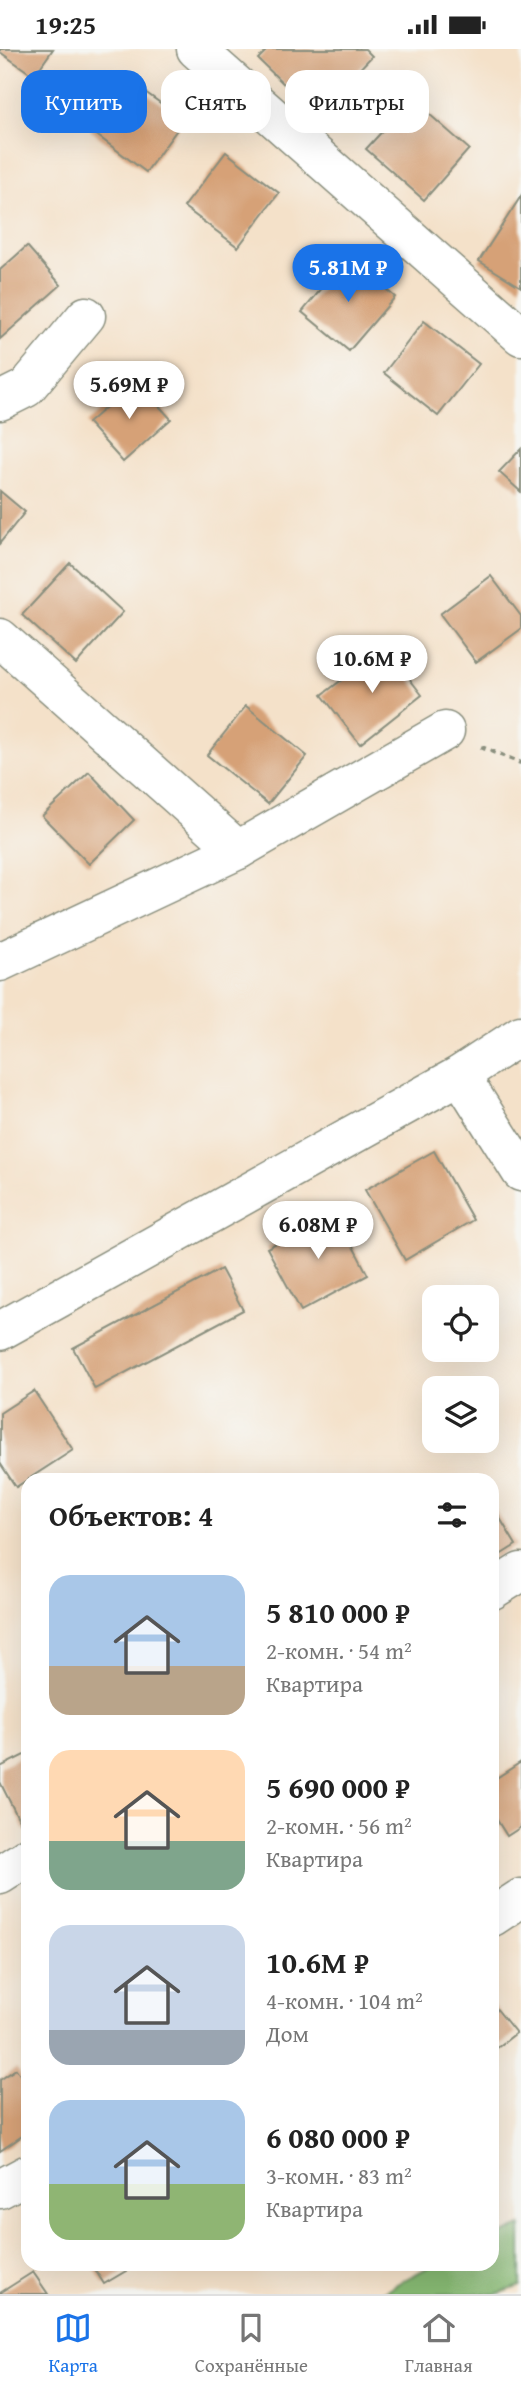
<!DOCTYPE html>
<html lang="ru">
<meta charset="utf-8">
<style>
:root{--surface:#fff;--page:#f6f6f6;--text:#222;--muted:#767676;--line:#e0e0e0;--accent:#1a73e8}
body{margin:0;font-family:"Gentium Book Plus",serif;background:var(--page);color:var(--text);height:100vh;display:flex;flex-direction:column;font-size:26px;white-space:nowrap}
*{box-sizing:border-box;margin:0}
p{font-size:23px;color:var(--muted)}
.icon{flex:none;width:38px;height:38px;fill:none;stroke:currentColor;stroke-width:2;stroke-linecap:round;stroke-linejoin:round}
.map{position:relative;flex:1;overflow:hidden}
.side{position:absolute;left:21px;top:1424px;width:478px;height:798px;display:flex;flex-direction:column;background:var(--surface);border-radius:21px;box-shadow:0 7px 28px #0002}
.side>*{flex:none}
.hud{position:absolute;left:21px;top:21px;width:480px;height:63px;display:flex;gap:14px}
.buttons{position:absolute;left:422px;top:1236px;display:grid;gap:14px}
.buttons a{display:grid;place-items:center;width:77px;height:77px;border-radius:14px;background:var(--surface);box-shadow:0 7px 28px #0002;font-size:35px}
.price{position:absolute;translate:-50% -60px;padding:0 16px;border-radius:24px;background:#fff;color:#222;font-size:23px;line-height:46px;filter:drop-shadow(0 2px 4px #0008)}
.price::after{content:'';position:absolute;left:50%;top:42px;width:21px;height:16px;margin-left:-10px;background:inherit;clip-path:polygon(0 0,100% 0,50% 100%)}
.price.current{background:var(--accent);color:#fff}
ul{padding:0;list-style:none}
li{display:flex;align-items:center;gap:21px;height:175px;padding:0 28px}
li span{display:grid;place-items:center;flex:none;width:196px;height:140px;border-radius:21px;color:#555}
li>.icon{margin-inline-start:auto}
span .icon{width:84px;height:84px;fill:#fffc;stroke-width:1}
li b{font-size:30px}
h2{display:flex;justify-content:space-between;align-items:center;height:84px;padding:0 28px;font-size:30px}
.pill{padding:0 24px;border-radius:21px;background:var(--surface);box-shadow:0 7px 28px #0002;font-size:24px;line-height:63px}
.pill.current{background:var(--accent);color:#fff}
.status{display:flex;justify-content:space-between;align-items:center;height:49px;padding:0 35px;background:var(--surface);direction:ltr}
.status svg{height:19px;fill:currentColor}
.tabs{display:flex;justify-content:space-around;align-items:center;height:98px;border-top:2px solid var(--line);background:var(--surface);font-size:19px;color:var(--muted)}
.tabs a{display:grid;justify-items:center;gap:4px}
.tabs .current{color:var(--accent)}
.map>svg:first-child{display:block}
</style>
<div class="status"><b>19:25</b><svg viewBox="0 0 49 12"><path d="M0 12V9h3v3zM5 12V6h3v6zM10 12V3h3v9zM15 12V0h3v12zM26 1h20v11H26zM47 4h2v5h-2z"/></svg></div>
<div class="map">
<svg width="521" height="2245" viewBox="0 0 521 2245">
<rect width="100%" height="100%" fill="#f6f6f2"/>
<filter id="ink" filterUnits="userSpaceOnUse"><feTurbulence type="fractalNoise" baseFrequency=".0143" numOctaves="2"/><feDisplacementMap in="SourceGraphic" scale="14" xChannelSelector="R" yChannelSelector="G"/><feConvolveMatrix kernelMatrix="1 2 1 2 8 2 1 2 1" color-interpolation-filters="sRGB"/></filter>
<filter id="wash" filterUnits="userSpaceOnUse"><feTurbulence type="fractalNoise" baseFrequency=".00686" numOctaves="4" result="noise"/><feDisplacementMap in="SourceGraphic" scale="28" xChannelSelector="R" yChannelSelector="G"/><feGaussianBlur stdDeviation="1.57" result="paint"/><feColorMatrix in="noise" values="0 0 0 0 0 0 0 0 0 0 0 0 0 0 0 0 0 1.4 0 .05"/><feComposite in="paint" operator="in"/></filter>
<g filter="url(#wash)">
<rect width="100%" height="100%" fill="#f4e1c9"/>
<polygon fill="#85b771" stroke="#527a52" stroke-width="2" points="521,2177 521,2237 496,2245 379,2245 432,2216 492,2216 492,2190"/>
<g id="blocks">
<g fill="#d6a177">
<polygon points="0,0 53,0 34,27 0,3"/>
<polygon points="268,0 365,0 372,7 316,66 258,10"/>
<polygon points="127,30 184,71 146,123 90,81"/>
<polygon points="412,50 469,100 424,151 366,100"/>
<polygon points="226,103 279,144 238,198 184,158"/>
<polygon points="521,147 521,238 479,212"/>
<polygon points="27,197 61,236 0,290 0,221"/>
<polygon points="348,208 395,248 349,302 302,263"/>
<polygon points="424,272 479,315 438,367 384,324"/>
<polygon points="136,332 171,370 123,413 88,374"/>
<polygon points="521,400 521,443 499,423"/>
<polygon points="0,442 25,463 0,494"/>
<polygon points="70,514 123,563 76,615 22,566"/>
<polygon points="491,527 521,567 521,580 476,613 440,565"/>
<polygon points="385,598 422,646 360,695 322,646"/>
<polygon points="246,657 307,707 268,755 207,706"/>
<polygon points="89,723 134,771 89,815 42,767"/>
<polygon points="434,1102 473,1171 405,1211 365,1141"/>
<polygon points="335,1163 368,1226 301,1262 267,1199"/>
<polygon points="221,1220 243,1261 95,1340 73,1299"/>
<polygon points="34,1342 73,1401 16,1438 0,1414 0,1364"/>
<polygon points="492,1456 516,1496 492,1511"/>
<polygon points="28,1704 28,1779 24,1781 0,1733 0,1718"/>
<polygon points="521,1713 521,1778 507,1787 492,1763 492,1732"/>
<polygon points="492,1954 516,1984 492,2003"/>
<polygon points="16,2020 28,2037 28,2083 0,2102 0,2031"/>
<polygon points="92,2216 136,2216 104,2235"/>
<polygon points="33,2223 48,2245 0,2245 0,2244"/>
</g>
</g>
</g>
<g filter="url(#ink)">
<use href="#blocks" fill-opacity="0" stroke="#8a8f7e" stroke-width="2"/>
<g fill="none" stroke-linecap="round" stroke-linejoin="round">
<defs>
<g id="minor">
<polyline points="196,0 521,287"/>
<polyline points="0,352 26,339 86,267"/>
<polyline points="0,589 238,801 0,913"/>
<polyline points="238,801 445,682"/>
<polyline points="460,1026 521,1123"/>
<polyline points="0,1282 460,1026 521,986"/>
<polyline points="492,1541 521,1523"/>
<polyline points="0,1826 28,1808"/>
<polyline points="492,1868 521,1849"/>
<polyline points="0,2140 28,2125"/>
</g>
</defs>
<use href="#minor" stroke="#8a8f7e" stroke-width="41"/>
<polyline stroke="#8a8f7e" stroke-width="4.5" stroke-dasharray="5 5" stroke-linecap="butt" points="481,698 521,714"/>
<use href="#minor" stroke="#fff" stroke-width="38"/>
</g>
</g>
</svg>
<div class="buttons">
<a><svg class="icon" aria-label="locate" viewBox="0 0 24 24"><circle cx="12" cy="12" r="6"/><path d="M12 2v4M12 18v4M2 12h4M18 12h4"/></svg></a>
<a><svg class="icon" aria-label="layers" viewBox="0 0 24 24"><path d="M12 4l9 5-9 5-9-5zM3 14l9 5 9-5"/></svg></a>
</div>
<b class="price current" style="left:348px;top:255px">5.81M ₽</b>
<b class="price" style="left:129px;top:372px">5.69M ₽</b>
<b class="price" style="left:372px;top:646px">10.6M ₽</b>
<b class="price" style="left:318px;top:1212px">6.08M ₽</b>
<div class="hud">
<a class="pill current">Купить</a>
<a class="pill">Снять</a>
<a class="pill">Фильтры</a>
</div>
<section class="side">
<h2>Объектов: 4<svg class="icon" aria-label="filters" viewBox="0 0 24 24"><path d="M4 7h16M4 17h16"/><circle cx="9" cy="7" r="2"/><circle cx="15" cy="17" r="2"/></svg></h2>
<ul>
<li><span style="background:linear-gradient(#a9c7e8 65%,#b9a48a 0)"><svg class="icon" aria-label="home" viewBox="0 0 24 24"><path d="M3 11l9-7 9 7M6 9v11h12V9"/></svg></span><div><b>5 810 000 ₽</b><p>2-комн. · 54 m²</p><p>Квартира</p></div></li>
<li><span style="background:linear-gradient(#ffd9b3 65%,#7fa58c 0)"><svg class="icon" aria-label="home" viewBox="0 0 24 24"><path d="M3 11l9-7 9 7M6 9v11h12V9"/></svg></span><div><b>5 690 000 ₽</b><p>2-комн. · 56 m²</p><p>Квартира</p></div></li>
<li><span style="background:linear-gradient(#c9d6e8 75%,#9aa5b1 0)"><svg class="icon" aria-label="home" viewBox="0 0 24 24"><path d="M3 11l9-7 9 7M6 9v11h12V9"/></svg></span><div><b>10.6M ₽</b><p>4-комн. · 104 m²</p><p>Дом</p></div></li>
<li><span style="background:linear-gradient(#a9c7e8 60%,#8fb573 0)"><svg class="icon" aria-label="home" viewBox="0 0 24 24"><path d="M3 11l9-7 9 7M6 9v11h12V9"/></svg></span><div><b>6 080 000 ₽</b><p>3-комн. · 83 m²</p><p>Квартира</p></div></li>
</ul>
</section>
</div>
<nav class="tabs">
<a class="current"><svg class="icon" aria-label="map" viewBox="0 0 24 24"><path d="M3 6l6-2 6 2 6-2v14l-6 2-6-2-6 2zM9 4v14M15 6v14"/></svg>Карта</a>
<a><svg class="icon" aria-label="saved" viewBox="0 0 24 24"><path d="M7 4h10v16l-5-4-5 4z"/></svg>Сохранённые</a>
<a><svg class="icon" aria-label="home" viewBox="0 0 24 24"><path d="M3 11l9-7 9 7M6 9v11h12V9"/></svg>Главная</a>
</nav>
